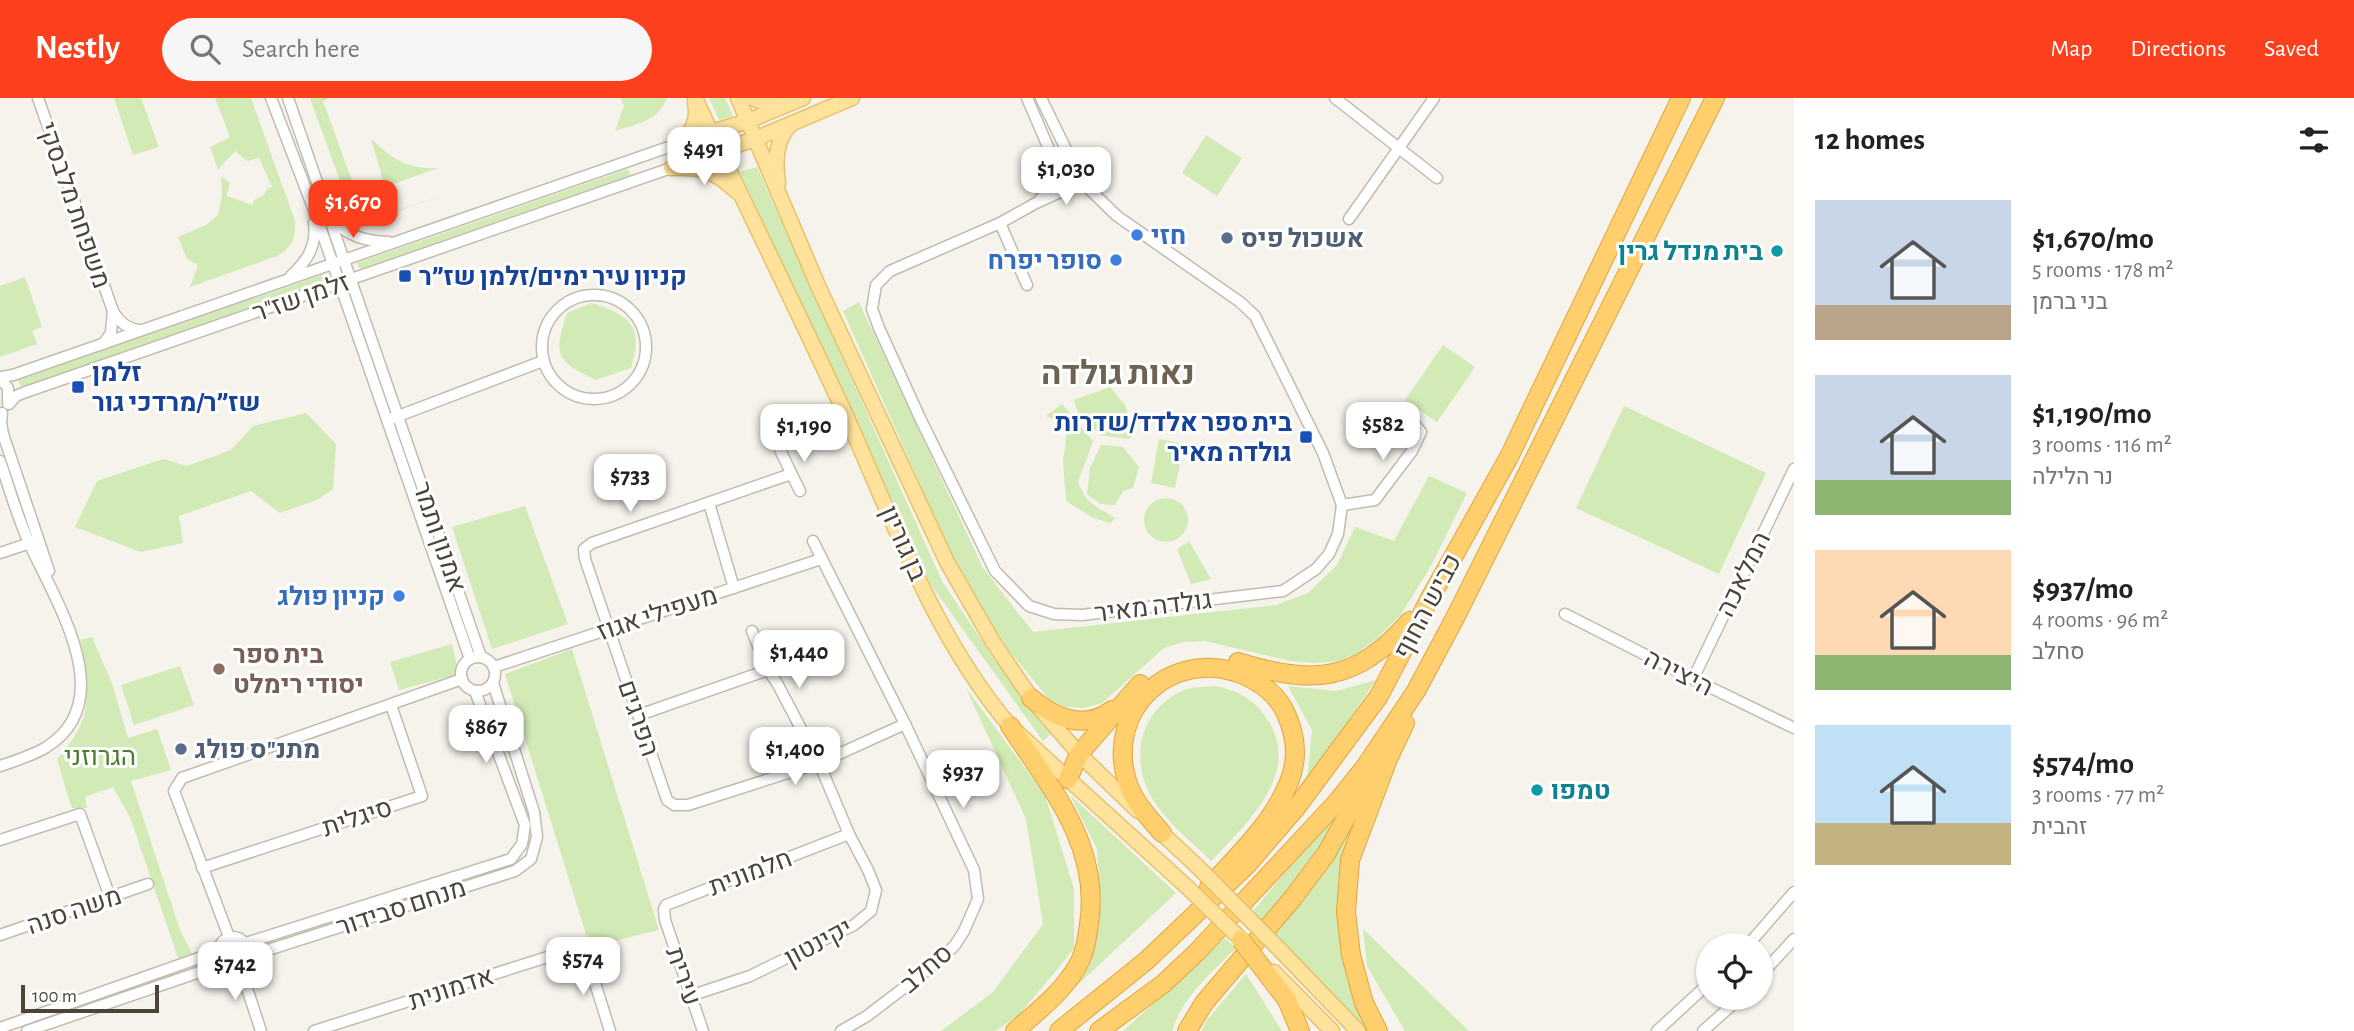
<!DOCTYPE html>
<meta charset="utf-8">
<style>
:root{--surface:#fff;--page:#f6f6f6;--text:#222;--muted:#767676;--accent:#fc3f1d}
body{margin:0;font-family:"Alegreya Sans",Heebo,sans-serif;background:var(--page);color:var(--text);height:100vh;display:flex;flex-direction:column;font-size:26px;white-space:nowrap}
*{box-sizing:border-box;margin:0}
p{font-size:23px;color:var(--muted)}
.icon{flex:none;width:38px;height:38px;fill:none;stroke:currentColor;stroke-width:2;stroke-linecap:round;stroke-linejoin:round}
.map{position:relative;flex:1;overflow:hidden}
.panel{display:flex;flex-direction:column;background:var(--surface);width:560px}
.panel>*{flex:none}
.tools{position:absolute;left:1696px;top:835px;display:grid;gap:14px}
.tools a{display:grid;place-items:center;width:77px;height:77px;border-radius:50%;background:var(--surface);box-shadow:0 2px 5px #0004;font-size:35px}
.scale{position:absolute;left:21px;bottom:18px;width:138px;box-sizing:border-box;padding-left:7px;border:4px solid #4b4439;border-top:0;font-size:19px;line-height:24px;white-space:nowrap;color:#4b4439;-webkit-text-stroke:5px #fff;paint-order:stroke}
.price{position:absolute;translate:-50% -60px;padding:0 16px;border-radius:14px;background:#fff;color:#222;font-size:23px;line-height:46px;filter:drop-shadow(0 2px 4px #0008)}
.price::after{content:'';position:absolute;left:50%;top:42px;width:21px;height:16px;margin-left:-10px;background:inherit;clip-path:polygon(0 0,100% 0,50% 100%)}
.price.current{background:var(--accent);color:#fff}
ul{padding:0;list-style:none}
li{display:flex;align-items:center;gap:21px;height:175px;padding:0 21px}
li span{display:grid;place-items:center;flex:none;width:196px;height:140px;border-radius:0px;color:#555}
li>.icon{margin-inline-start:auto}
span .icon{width:84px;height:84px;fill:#fffc;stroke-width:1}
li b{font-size:30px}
h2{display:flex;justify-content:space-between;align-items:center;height:84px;padding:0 21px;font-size:30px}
header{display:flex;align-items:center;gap:42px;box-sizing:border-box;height:98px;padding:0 35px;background:var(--accent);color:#fff}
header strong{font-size:33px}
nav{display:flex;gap:38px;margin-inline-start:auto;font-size:24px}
.search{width:490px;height:63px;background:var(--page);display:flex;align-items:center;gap:18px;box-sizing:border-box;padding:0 24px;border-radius:38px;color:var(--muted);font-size:26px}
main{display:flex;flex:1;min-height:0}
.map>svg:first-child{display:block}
</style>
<header>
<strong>Nestly</strong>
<div class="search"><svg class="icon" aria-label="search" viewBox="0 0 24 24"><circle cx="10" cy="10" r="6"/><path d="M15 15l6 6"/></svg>Search here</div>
<nav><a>Map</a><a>Directions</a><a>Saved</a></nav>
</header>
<main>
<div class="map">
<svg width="1794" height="933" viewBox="0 0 1794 933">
<rect width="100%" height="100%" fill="#f6f3ec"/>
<g fill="#d2eab5">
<polygon points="114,0 141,0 159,49 133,57"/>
<path d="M215 0H251L295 123C296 140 292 150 277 158L190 189 198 167 187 161 178 139 206 127 218 117 222 98 221 78 230 85 227 98 252 107 254 102 263 98 268 90 272 89 259 60 247 63 235 53 218 72 210 49 230 39Z"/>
<polygon points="310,0 330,0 323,3 359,102 388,116 466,89 387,117 366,115 352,106 343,91"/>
<path d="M621 0H667C658 23 637 26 615 33L624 8Z"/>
<polygon points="709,0 725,0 733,18 719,22"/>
<polygon points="1206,37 1242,60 1217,98 1182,75"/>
<path d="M371 41C394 62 406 71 438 70L385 89Z"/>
<polygon points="757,69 942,483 994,561 1052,635 1043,643 931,487 740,74"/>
<polygon points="628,71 631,77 360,171 357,165"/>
<polygon points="325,176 327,183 309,189 21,289 18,282"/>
<polygon points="25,179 42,229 32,233 37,246 0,259 0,188"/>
<polygon points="859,204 983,470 1033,534 1276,507 1308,495 1337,467 1355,429 1394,443 1429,378 1467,395 1432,466 1400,518 1376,541 1357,555 1339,563 1314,565 1290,563 1205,543 1184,544 1164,550 1102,605 1084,610 1065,609 1049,601 1007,550 960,476 843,213"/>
<path d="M592 205C630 218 644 227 631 270L596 282C556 263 553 258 567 215Z"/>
<polygon points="1443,247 1475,269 1437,324 1405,302"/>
<polygon points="1110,289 1125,307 1135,335 1129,341 1101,337 1079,318 1074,302"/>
<path d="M1062 306 1093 343 1078 384C1087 407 1096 408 1115 420L1111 425 1093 420 1066 403 1063 362 1068 328 1046 318Z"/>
<polygon points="1624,308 1766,375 1719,476 1576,410"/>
<polygon points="306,315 336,346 333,391 319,401 280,415 251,393 179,418 183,445 141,454 75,429 97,383 163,361 187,368 231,352 253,328"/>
<polygon points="1159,341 1184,346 1175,390 1151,385"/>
<polygon points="1101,347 1123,349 1139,369 1133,390 1123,393 1115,407 1100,406 1087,396 1090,370"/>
<circle cx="1166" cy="422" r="22"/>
<polygon points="525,408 568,526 492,551 452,429"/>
<polygon points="1189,443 1211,481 1191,486 1177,451"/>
<path d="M92 539 113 588 128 640 157 631 171 672 131 683 180 832 195 861 179 863 130 719 113 689 85 699 87 710H72L70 705 57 661C69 648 81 631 85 614 89 593 86 561 80 542Z"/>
<polygon points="452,546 459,576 399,592 390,564"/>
<polygon points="572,551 659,832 590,849 505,576"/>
<polygon points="180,568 194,607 134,627 121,587"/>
<polygon points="1376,582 1307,683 1312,632 1288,588 1336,593"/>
<path d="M1217 588C1241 595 1255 601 1269 624 1301 677 1245 727 1211 763 1194 746 1172 729 1158 709 1129 671 1135 616 1180 594 1191 588 1204 589 1217 588Z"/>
<polygon points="966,590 1045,697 1074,791 1074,851 1018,918 995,933 941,933 993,894 1043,826 1026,721"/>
<path d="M1374 678C1362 706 1345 740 1340 770 1331 828 1347 881 1370 933H1367L1274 837 1298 803Z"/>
<polygon points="1351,696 1313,762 1264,826 1253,813"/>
<polygon points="1070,697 1176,795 1071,893 1091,865 1101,806 1097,751"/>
<polygon points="1363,831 1469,933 1405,933 1367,868"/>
<path d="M1225 840 1236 850C1211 875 1183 898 1172 933H1123Z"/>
<polygon points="1246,876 1282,933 1202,933 1206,923"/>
</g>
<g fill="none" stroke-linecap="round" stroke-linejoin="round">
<defs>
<g id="minor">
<path d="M38 0 113 213C119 224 127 231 140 232"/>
<polyline points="271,0 317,120 470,561"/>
<polyline points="288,0 481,559"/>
<polyline points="1027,0 1061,79 1071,89"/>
<polyline points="1041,0 1082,84 1117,118 1240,204 1255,218 1323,355 1342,407 1338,436 1329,456 1316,471 1283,493 1082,517 1054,516 1029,508 995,473 920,320 879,230 872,211 876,187 890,173 1000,125 1036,105 1082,84"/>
<polyline points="1335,0 1437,80"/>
<polyline points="1040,101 1066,76"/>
<path d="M332 121C348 139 366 143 389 144"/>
<polyline points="1349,121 1434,0"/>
<polyline points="1000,125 1027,187"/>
<path d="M291 178C307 163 317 148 314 125"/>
<circle cx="594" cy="249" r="52"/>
<polyline points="103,246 111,235 113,213"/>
<polyline points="0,279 13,277 712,34"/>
<polyline points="0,280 8,290 8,306"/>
<polyline points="9,306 16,298 23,295 720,53"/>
<polyline points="2,315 1,324 3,336 49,473"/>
<polyline points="393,320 543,263"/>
<polyline points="780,352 800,393"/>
<path d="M0 363C10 392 18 422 31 449 57 506 121 604 45 650 31 658 15 663 0 668"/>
<polyline points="791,376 592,445 584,451 585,461 667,702 674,707 688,707 819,665 905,626"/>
<polyline points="709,405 734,490"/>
<polyline points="1342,407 1375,402 1412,353 1421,334 1413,324 1391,311"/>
<polyline points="813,443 905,626 974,772 978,801 964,833 955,847 939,863 867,918 841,933"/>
<polyline points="0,455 33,444"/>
<polyline points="1565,516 1693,581 1794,630"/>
<circle cx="478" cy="576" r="17"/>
<polyline points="494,569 821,461"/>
<polyline points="1693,581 1794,371"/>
<polyline points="639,617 768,572"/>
<polyline points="0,742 80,716 110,799"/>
<polyline points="202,770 422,698 391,607"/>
<polyline points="0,837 148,786"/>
<circle cx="233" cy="853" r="14"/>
<polyline points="229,839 174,693 182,680 462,581"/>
<polyline points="246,845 511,761 522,746 525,727 475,593"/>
<polyline points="1748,847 1794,794"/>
<polyline points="246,859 515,773 531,761 537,739 534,714 493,585"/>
<polyline points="239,866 261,933"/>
<polyline points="1760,878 1794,841"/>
<polyline points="690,898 750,878 854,827 871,813 876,792 868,772 849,736 819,665 777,585 768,572 752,533"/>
<polyline points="0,930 219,853"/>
<polyline points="27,933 226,865"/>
<polyline points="314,933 576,850 586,856 610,933"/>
<polyline points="703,933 665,822 664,811 666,807 849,736"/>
<polyline points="1657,933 1708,886"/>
<polyline points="1703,933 1740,900"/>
</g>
<g id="major">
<path d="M695 0C745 107 798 213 847 320 894 425 935 540 1010 628L1186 788"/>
<polyline points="738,0 819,190 947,464 993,544 1031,600 1079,656 1138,713"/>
<polyline points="752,0 768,6 782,7"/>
<polyline points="712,34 748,23 803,0"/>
<path d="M676 47C691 36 699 24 695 5"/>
<polyline points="720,53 755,41 852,0"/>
<path d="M671 70C703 69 712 71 736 93"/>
<path d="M778 85C775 64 775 42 791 26"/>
<polyline points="1155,729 1197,768"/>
<polyline points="1282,854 1358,933"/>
<polyline points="1274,874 1332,933"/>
</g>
<g id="highway">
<path d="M1238 564C1314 587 1355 585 1410 523"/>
<path d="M1031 600C1055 620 1085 633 1112 612"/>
<path d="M1010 628C1051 690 1101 748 1089 826 1087 840 1085 855 1078 867 1063 894 1038 913 1015 933"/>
<polyline points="1068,681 1079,656 1140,586"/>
<path d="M1162 735C1149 720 1133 703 1127 683 1105 610 1172 550 1241 576 1261 584 1279 598 1287 618 1296 639 1298 662 1289 684 1273 725 1237 758 1209 789"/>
<polyline points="1264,872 1287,902 1300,933"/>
<polyline points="1059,933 1146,863 1247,767 1296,710 1379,598 1429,502 1509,359 1681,0"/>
<polyline points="1099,933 1163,886 1197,854 1337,704 1365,669 1416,593 1456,518 1715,0"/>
<polyline points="1187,933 1204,905 1293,800 1326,756 1371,675"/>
<polyline points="1378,933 1364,905 1351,857 1346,814 1350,762 1388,661 1405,625"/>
</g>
</defs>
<use href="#minor" stroke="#c2bbae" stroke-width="13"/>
<use href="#major" stroke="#e6c16a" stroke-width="17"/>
<use href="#highway" stroke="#e0a43c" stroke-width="20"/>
<use href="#minor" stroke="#fff" stroke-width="10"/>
<use href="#major" stroke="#ffe39c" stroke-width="14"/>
<use href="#highway" stroke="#ffcf6e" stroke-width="18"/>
<defs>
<g id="major-bridge">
<polyline points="1197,768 1282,854"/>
<polyline points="1186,788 1248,848"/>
</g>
<polyline id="highway-bridge" points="1241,842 1264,872"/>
</defs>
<use href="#major-bridge" stroke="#e6c16a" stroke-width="17" stroke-linecap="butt"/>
<use href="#highway-bridge" stroke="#e0a43c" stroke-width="20" stroke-linecap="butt"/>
<use href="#major-bridge" stroke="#ffe39c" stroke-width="14"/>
<use href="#highway-bridge" stroke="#ffcf6e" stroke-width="18"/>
</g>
<g fill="#3f7fe0" stroke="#fff" stroke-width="2.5">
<circle cx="1137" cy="137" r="7"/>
<circle cx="1116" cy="162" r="7"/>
<circle cx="399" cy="498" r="7"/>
</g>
<g fill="#5c6f8a" stroke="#fff" stroke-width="2.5">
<circle cx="1227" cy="140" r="7"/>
<circle cx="181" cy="651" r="7"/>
</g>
<g fill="#0f9aa8" stroke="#fff" stroke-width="2.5">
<circle cx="1777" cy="153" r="7"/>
<circle cx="1537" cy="692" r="7"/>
</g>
<g fill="#1a4fb4" stroke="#fff" stroke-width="2.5">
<rect x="398" y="171" width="14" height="14" rx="3.5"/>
<rect x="71" y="282" width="14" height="14" rx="3.5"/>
<rect x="1299" y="332" width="14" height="14" rx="3.5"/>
</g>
<circle fill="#8d6e63" stroke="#fff" stroke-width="2.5" cx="219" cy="571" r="7"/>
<g text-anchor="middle" stroke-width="6" stroke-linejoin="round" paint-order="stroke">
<g font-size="26" fill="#4b4439" stroke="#fff">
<text transform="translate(75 107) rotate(71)" y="9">משפחת מלבסקי</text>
<text transform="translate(301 199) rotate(-19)" y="9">זלמן שז"ר</text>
<text transform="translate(440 439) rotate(71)" y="9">אמנון ותמר</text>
<text transform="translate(904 445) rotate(66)" y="9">בן גוריון</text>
<text transform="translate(1743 476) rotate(-64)" y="9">המלאכה</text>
<text transform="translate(1153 508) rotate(-7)" y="9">גולדה מאיר</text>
<text transform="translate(1427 508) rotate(-62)" y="9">כביש החוף</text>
<text transform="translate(657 515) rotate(-18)" y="9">מעפילי אגוז</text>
<text transform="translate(1679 574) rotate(27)" y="9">היצירה</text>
<text transform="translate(639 620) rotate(71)" y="9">הפרגים</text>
<text transform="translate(357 719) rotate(-18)" y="9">סיגלית</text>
<text transform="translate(750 774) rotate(-21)" y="9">חלמונית</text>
<text transform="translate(401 809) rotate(-18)" y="9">מנחם סבידור</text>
<text transform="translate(74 812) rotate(-19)" y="9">משה סנה</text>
<text transform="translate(818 844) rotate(-28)" y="9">יקינטון</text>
<text transform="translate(926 870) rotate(-41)" y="9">סחלב</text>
<text transform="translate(684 878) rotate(71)" y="9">עירית</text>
<text transform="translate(451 890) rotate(-18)" y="9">אדמונית</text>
</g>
<g font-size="26" font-weight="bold" fill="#366cbe" stroke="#fff" text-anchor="end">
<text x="1151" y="146" text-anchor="start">חזי</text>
<text x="1102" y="171">סופר יפרח</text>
<text x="385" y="507">קניון פולג</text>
</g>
<g font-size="26" font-weight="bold" fill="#4e5e75" stroke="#fff" text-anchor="start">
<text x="1241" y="149">אשכול פיס</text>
<text x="195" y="660">מתנ"ס פולג</text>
</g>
<g font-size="26" font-weight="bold" fill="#0d838f" stroke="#fff" text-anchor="end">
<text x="1763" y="162">בית מנדל גרין</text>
<text x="1551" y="701" text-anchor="start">טמפו</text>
</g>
<g font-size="26" font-weight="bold" fill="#164399" stroke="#fff" text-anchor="start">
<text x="419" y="187">קניון עיר ימים/זלמן שז״ר</text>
<text x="92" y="283">זלמן<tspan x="92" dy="30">שז״ר/מרדכי גור</tspan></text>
<text x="1292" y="333" text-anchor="end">בית ספר אלדד/שדרות<tspan x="1292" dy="30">גולדה מאיר</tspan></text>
</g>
<g font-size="26" font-weight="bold" fill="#785e54" stroke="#fff" text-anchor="start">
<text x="233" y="565">בית ספר<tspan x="233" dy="30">יסודי רימלט</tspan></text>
</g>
<g font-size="26" fill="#4a7f2a" stroke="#fff">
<text x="100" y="667">הגרוזני</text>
</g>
<g font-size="33" font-weight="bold" fill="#6e6250" stroke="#fff">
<text x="1118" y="286">נאות גולדה</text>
</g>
</g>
</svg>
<div class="tools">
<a><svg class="icon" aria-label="locate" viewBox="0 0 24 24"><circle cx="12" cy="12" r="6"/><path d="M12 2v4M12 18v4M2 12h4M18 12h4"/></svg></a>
</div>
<div class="scale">100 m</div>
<b class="price" style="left:704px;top:89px">$491</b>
<b class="price" style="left:1066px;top:109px">$1,030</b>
<b class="price current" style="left:353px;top:142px">$1,670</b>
<b class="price" style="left:1383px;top:364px">$582</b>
<b class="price" style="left:804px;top:366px">$1,190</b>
<b class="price" style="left:630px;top:416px">$733</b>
<b class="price" style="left:799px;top:592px">$1,440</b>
<b class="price" style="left:486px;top:667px">$867</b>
<b class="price" style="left:795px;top:689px">$1,400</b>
<b class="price" style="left:963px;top:712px">$937</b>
<b class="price" style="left:583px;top:899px">$574</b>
<b class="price" style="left:235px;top:904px">$742</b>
</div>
<section class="panel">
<h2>12 homes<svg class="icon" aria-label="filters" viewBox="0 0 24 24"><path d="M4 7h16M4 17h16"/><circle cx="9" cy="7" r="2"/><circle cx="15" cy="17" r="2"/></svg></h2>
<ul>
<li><span style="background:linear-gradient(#c9d6e8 75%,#b9a48a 0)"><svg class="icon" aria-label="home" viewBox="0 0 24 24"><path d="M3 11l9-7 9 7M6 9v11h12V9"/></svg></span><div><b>$1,670/mo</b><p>5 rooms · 178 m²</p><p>בני ברמן</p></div></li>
<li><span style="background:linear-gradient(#c9d6e8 75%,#8fb573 0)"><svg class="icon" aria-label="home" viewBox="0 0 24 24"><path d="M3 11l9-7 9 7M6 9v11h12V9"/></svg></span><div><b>$1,190/mo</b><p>3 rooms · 116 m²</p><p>נר הלילה</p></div></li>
<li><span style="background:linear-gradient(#ffd9b3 75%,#8fb573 0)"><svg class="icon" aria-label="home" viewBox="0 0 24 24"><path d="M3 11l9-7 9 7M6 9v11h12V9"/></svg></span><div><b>$937/mo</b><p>4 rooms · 96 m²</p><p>סחלב</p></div></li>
<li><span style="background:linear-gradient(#bfe0f5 70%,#c2b280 0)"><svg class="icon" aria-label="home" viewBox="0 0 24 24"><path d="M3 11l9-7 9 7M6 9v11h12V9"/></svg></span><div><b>$574/mo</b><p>3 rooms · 77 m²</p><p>זהבית</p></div></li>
</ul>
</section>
</main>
